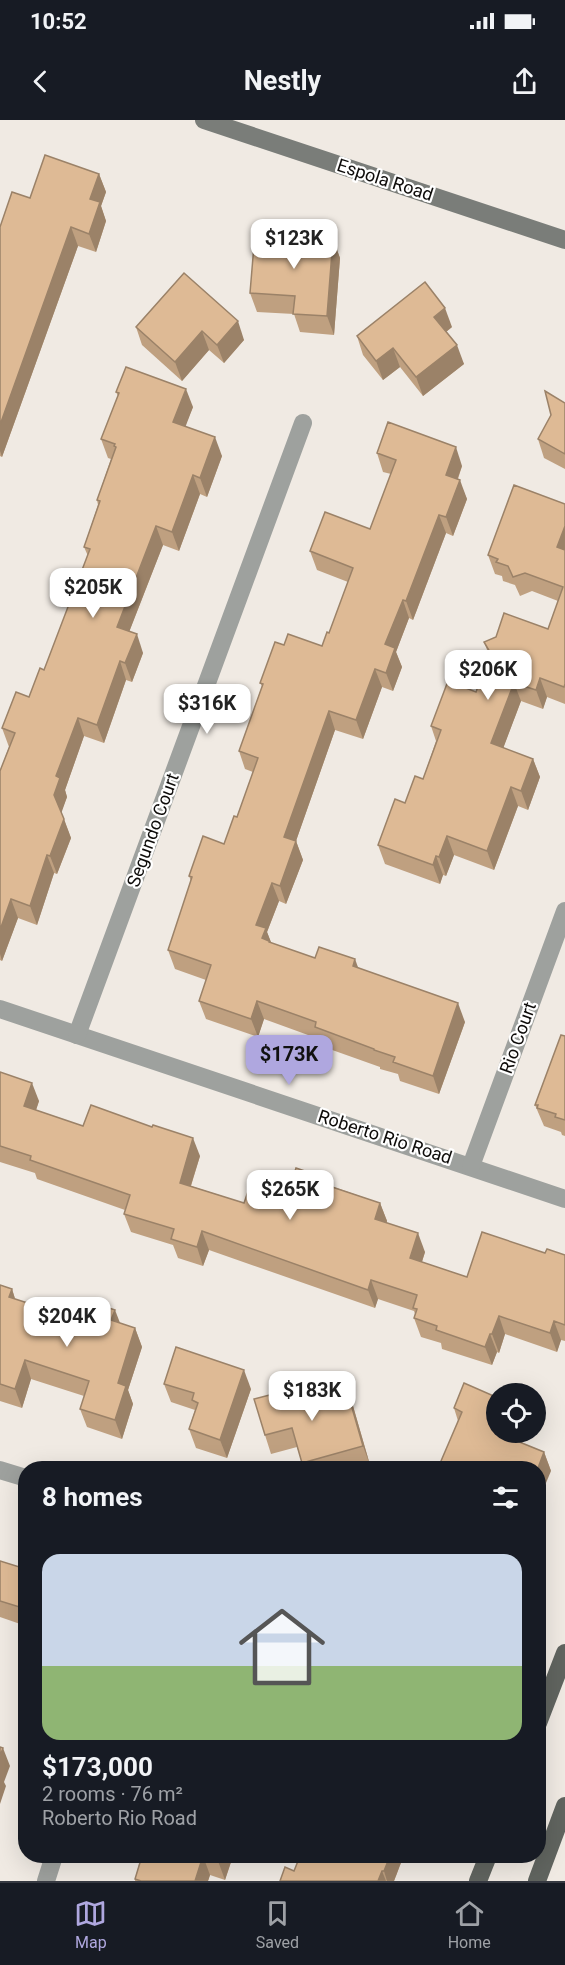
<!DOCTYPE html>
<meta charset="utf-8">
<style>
:root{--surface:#171b24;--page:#20242c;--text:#f1f3f6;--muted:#9ea1a6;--line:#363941;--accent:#afa7df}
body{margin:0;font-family:Roboto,sans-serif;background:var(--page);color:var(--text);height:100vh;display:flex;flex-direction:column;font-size:22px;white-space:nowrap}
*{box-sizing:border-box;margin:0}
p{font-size:20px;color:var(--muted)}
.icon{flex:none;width:33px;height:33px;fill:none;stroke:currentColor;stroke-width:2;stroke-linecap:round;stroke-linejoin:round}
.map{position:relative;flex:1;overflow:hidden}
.drawer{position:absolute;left:18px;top:1341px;width:528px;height:402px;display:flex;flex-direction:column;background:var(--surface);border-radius:24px;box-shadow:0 6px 24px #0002}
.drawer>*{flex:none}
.controls{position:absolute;left:486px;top:1263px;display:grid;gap:12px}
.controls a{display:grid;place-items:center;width:60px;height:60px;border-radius:50%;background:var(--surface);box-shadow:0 6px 24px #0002;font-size:30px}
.price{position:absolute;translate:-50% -51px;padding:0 14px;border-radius:12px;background:#fff;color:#222;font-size:20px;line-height:39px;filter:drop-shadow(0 2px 3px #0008)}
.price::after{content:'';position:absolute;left:50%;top:36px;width:18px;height:14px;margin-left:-9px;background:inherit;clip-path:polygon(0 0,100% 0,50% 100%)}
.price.selected{background:var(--accent);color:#111}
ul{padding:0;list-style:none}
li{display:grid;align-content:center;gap:12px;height:318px;padding:0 24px}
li+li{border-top:2px solid var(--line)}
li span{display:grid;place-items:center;height:186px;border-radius:18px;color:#555}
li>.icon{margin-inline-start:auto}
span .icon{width:108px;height:108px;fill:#fffc;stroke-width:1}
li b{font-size:26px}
h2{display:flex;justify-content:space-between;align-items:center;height:72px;padding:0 24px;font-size:26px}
.status{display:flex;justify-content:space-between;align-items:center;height:42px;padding:0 30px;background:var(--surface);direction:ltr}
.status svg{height:16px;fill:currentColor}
header{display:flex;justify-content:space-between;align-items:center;height:78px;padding:0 24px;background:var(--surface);font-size:27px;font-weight:700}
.tabs{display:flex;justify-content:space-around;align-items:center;height:84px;border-top:2px solid var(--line);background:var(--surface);font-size:16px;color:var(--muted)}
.tabs a{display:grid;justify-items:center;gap:3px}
.tabs .selected{color:var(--accent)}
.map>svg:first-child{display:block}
</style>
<div class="status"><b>10:52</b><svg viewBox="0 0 49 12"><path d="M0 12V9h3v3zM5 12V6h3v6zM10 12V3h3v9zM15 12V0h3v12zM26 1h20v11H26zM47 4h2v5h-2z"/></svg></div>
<header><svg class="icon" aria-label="back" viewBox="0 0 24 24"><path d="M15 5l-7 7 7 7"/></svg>Nestly<svg class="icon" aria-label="share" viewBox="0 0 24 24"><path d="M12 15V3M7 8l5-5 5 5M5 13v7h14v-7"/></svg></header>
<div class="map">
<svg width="565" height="1761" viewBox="0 0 565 1761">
<rect width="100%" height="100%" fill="#f0eae3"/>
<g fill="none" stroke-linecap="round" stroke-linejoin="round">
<g stroke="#9ea19e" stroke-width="18">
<polyline points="0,889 565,1079"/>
<polyline points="77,915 303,303"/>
<polyline points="471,1046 565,791"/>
<polyline points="0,1350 26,1358"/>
<polyline points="46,1761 54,1736"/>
</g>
<polyline stroke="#7a7d79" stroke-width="18" points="204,0 565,120"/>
<g stroke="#60645f" stroke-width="18">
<polyline points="538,1603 565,1533"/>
<polyline points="478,1761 488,1736"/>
<polyline points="537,1761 565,1686"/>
</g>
</g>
<g fill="#bfa080">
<polygon points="99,54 106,72 101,86 106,101 96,132 78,126 2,337 0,336 0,107"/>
<polygon points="333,119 340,138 334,215 300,212 294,194 257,192 250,173"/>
<polygon points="184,153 244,220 224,243 209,230 182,261 142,225 136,207"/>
<polygon points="452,207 446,212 464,244 423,276 400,247 383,260 363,235 357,216"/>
<polygon points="116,272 193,287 185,306 222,336 207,377 200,374 179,431 163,425 129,512 143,533 132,562 126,560 104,623 84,616 65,670 67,677 61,692 71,718 57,754 54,753 37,805 18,798 2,841 0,840 0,651 9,627 2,608 29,577 44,550 88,436 84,427 98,385 97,380 111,339 108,338 101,319 118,276"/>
<polygon points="565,283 565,349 544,338 538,319"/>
<polygon points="377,333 462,346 458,359 467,379 453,416 446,413 413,500 409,498 396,532 402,547 393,571 382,567 363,619 335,610 296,721 303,740 286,784 279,781 267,812 271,823 315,838 358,848 465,902 439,974 400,961 398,954 380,949 380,947 321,926 319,919 264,899 258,917 206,899 199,881 206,860 175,849 168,830 191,761 189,756 224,724 237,697 253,652 245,649 239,631 262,566 260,563 284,525 322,526 329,513 348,462 317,450 310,431 370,409 391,354 383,352"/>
<polygon points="565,384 565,584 547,577 543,589 521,581 503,628 533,639 540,657 528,690 518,686 494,750 454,735 446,756 443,755 440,764 385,744 378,725 405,683 423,659 436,621 431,606 476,572 489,535 484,522 548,509 558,481 532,471 520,476 515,465 503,461 502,456 495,454 488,435"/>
<polygon points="565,916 565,1016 562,1015 561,1012 544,1006 535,985"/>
<polygon points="0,952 39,981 36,990 83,1006 200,1036 191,1066 244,1083 328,1059 331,1066 380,1083 387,1101 386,1103 425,1132 422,1142 467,1157 545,1133 565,1135 565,1221 561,1220 557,1232 505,1214 499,1233 497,1232 492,1245 442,1229 441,1223 421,1217 414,1198 415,1194 414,1191 378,1179 375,1188 209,1130 203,1146 178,1138 173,1125 131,1112 124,1094 125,1090 37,1059 35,1053 0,1042"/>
<polygon points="0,1165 12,1169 15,1179 71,1197 120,1203 135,1208 142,1227 128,1270 133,1284 122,1319 87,1307 80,1289 84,1276 31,1259 22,1288 0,1281"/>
<polygon points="464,1263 514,1320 544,1332 551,1351 458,1301 454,1288"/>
<polygon points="164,1264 251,1269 227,1338 196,1328 189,1309 195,1290 171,1282"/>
<polygon points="297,1281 353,1286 370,1345 357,1348 304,1348 297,1327 271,1334 265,1315"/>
<polygon points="0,1441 26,1449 26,1506 0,1497"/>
<polygon points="136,1736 233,1736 225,1760 210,1755 208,1761 135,1761 135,1759 141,1737"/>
<polygon points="402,1740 394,1761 280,1761 294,1751"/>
</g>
<g fill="#9b8268">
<polygon points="99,54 106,72 101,86 106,101 96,132 89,114 90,79"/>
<polygon points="71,107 78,126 2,337 0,331 0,305"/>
<polygon points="333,119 340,138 334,215 327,196"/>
<polygon points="445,188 452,207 441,216 434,197"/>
<polygon points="238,201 244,220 224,243 217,225"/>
<polygon points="202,211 209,230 182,261 175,242"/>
<polygon points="457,225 464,244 423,276 416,257"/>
<polygon points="393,228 400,247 383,260 376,241"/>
<polygon points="186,269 193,287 180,321 173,302"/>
<polygon points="215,317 222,336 207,377 200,358"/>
<polygon points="456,327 462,346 452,374 446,355"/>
<polygon points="193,355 200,374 179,431 172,412"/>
<polygon points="460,360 467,379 453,416 446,397"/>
<polygon points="439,395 446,413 413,500 406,481"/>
<polygon points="156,406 163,425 124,525 117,507"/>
<polygon points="565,406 565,443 557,427"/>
<polygon points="403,480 409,498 396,532 402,547 393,571 386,553 385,524"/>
<polygon points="137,514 143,533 132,562 125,543"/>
<polygon points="120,541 126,560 104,623 97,605"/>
<polygon points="375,549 382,567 363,619 356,600"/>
<polygon points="540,558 547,577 543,589 536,570"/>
<polygon points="514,563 521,581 498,642 491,623"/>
<polygon points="329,591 335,610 296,721 303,740 286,784 280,766 284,717"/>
<polygon points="78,598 84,616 65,670 67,677 61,694 54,675 56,656"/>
<polygon points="533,639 540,657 528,690 521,671"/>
<polygon points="511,667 518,686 494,750 487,731"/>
<polygon points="64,699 71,718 57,754 50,736"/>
<polygon points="447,716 454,735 446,756 439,737"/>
<polygon points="47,735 54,753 37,805 30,786"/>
<polygon points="436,736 443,755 440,764 433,745"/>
<polygon points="272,763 279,781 267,812 273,827 269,837 256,805"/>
<polygon points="11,779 18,798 2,841 0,834 0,810"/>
<polygon points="355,839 362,858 353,846"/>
<polygon points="257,881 264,899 258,917 251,899"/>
<polygon points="458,883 465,902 439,974 433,956"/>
<polygon points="32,963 39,981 31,1005 24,986"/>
<polygon points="193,1018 200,1036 186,1081 180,1063"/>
<polygon points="380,1083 387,1101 382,1118 375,1099"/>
<polygon points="202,1111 209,1130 203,1146 197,1127"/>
<polygon points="418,1113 425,1132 417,1157 410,1138"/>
<polygon points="371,1160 378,1179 375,1188 368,1170"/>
<polygon points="12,1169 18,1188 9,1177"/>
<polygon points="115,1190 122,1208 111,1200"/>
<polygon points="499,1196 505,1214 499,1233 492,1214"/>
<polygon points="554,1201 561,1220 557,1232 550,1213"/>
<polygon points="135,1208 142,1227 128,1270 133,1284 122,1319 115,1300 118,1263"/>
<polygon points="490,1214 497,1232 492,1245 485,1227"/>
<polygon points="25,1240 31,1259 22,1288 15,1269"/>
<polygon points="244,1250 251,1269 227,1338 220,1320"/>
<polygon points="346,1267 353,1286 370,1345 363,1326"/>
<polygon points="503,1312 517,1312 509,1334 502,1315"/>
<polygon points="544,1332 551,1351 538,1382 538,1348"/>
<polygon points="3,1628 10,1646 4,1662 6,1666 0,1684 0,1636"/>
<polygon points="203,1736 210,1755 208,1761 195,1761"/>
<polygon points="220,1736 233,1736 225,1760 218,1741"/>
<polygon points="390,1736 401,1736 402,1740 394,1761 387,1761 384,1751"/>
<polygon points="382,1751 386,1761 378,1761"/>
</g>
<g fill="#deba95" stroke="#9b8268" stroke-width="1.5">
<polygon points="45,35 99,54 90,79 100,82 89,114 71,107 0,305 0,107 12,72 30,78"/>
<polygon points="255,113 333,119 327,196 293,194 295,176 250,173"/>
<polygon points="184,153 238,201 217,225 202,211 175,242 136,207"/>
<polygon points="425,162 445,188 434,197 457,225 416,257 393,228 376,241 357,216"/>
<polygon points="126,247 186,269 173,302 215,317 200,358 193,355 172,412 156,406 117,507 137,514 125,543 120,541 97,605 78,598 56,656 60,658 54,675 64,699 50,736 47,735 30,786 11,779 0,810 0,651 15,613 2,608 16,572 29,577 40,548 44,550 90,429 84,427 100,381 97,380 116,327 114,326 115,324 101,319 119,273 116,272"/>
<polygon points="545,271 565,283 565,334 538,319 551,295"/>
<polygon points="388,302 456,327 446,355 460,360 446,397 439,395 406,481 403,480 385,524 395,528 386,553 375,549 356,600 329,591 284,717 296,721 280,766 272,763 256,805 266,808 262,818 269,821 269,822 315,838 319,827 355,839 353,846 458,883 433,956 393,942 395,937 374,930 374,929 315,907 316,902 257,881 251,899 199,881 211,845 168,830 192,757 189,756 203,716 224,724 234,696 237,697 258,638 239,631 263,564 260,563 275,522 284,525 288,514 322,526 327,512 329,513 353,448 310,431 325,392 370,409 396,340 377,333"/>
<polygon points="514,365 565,384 565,406 557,427 565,430 565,564 564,567 540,558 536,570 514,563 491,623 533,639 521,671 511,667 487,731 447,716 439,737 436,736 433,745 378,725 395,679 405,683 415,656 423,659 441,610 431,606 448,561 476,572 490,532 484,522 496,517 504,493 548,509 563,467 525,453 513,457 508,446 496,442 498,439 488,435"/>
<polygon points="561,915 565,916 565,1000 555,997 556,994 537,988 538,985 535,985"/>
<polygon points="0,952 32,963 24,986 83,1006 91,985 152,1007 153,1005 193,1018 180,1063 244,1083 253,1057 289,1070 296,1048 328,1059 326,1065 380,1083 375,1099 418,1113 410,1138 467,1157 482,1112 545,1133 547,1129 565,1135 565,1205 554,1201 550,1213 499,1196 492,1214 490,1214 485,1227 436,1210 437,1206 414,1198 417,1189 413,1188 417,1175 371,1160 368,1170 202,1111 197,1127 171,1119 174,1109 124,1094 130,1075 30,1040 31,1036 0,1026"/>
<polygon points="0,1165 12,1169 9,1177 71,1197 79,1178 115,1190 111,1200 135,1208 118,1263 126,1266 115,1300 80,1289 89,1261 25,1240 15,1269 0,1264"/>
<polygon points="176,1227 244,1250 220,1320 189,1309 198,1283 192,1280 194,1273 164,1264"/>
<polygon points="464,1263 496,1277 496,1312 503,1312 502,1315 544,1332 538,1348 438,1348 462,1292 454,1288"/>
<polygon points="346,1267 363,1326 302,1343 292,1308 265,1315 254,1279 293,1269 296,1281"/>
<polygon points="0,1441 26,1449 26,1489 0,1481"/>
<polygon points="0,1627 3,1628 0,1636"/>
<polygon points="142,1736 220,1736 218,1741 203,1736 195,1761 141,1761 135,1759"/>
<polygon points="300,1736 390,1736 384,1751 382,1751 378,1761 280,1761 285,1747 294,1751"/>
</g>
<g text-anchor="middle" stroke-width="4.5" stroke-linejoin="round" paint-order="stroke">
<g font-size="18" fill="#0d0b09" stroke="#fff">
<text transform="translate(385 60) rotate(18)" y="6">Espola Road</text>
<text transform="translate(153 710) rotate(-70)" y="6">Segundo Court</text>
<text transform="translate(518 918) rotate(-70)" y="6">Rio Court</text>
<text transform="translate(385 1017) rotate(18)" y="6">Roberto Rio Road</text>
</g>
</g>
</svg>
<div class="controls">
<a><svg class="icon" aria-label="locate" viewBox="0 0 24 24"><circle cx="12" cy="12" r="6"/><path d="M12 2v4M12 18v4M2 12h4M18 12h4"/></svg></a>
</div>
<b class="price" style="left:294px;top:150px">$123K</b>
<b class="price" style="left:93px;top:499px">$205K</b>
<b class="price" style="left:488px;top:581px">$206K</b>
<b class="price" style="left:207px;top:615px">$316K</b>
<b class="price selected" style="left:289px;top:966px">$173K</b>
<b class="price" style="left:290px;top:1101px">$265K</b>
<b class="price" style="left:67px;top:1228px">$204K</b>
<b class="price" style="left:312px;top:1302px">$183K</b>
<section class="drawer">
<h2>8 homes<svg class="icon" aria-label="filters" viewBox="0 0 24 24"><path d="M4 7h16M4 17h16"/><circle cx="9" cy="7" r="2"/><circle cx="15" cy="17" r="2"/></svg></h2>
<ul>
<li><span style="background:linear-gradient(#c9d6e8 60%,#8fb573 0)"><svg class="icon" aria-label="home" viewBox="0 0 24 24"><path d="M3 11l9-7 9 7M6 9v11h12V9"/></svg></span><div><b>$173,000</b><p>2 rooms · 76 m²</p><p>Roberto Rio Road</p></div></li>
</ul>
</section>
</div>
<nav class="tabs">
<a class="selected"><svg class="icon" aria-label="map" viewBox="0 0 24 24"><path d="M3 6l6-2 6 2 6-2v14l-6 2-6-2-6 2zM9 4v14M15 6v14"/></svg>Map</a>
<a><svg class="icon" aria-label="saved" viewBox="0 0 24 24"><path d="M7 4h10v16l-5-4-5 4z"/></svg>Saved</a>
<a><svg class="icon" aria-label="home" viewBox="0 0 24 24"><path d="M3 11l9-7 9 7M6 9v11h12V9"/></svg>Home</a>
</nav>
